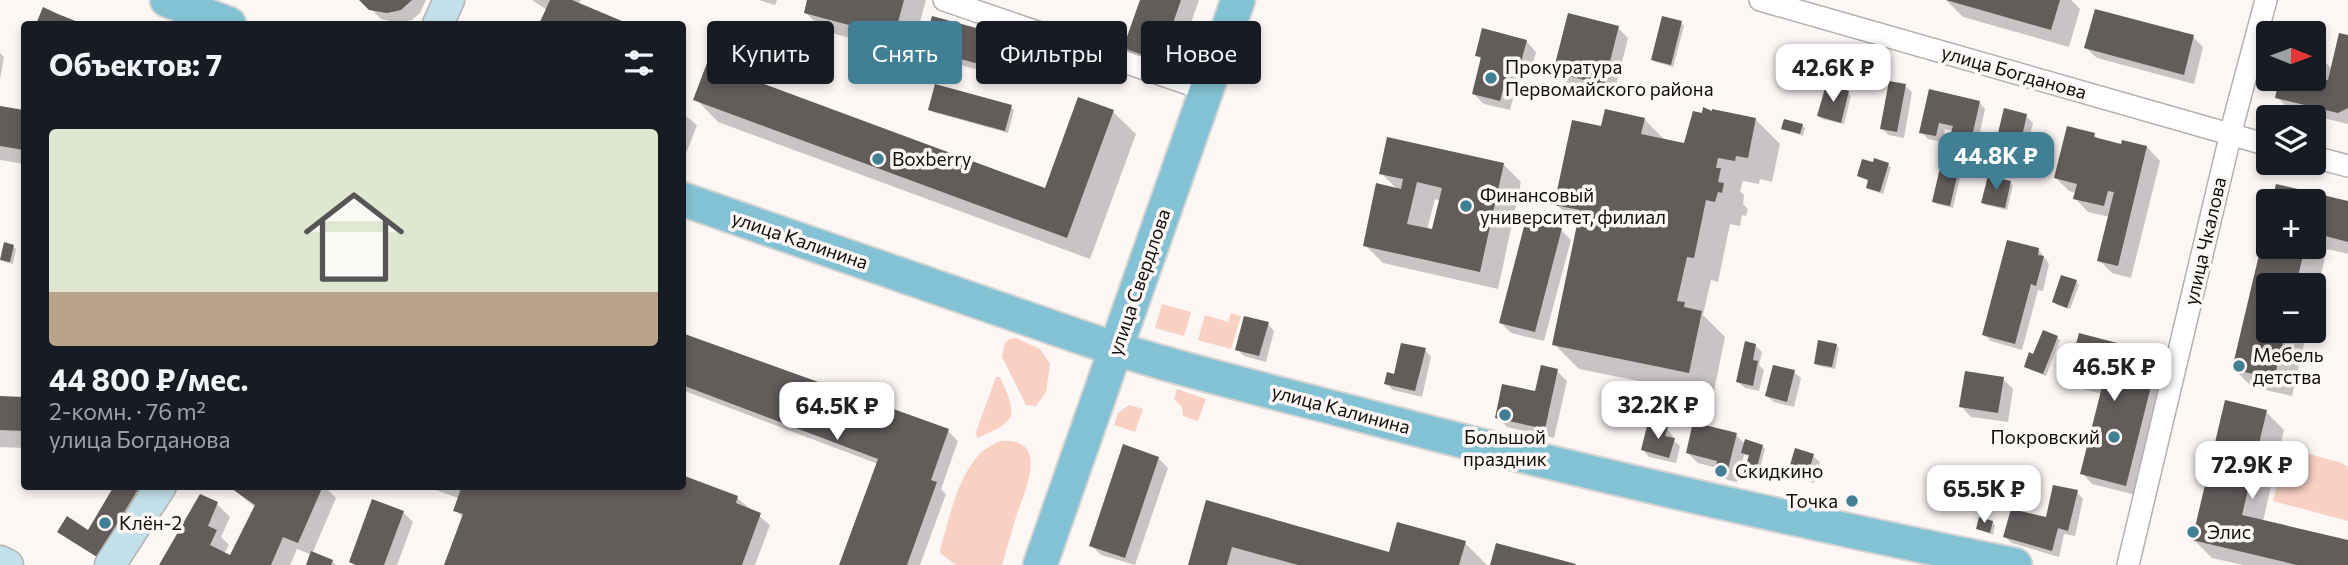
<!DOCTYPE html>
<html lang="ru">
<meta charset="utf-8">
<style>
:root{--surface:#171b24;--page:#20242c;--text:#f1f3f6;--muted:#9ea1a6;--accent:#418094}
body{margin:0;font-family:Commissioner,sans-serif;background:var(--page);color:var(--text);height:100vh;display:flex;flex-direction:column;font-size:26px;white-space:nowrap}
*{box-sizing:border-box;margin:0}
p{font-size:23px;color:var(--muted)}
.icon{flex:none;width:38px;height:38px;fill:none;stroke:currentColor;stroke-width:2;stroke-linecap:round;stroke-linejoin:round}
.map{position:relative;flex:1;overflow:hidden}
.drawer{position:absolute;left:21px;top:21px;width:665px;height:469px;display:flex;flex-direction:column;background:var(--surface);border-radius:7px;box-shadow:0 4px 10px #0003}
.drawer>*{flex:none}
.hud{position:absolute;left:707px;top:21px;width:665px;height:63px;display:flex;gap:14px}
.needle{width:46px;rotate:91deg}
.buttons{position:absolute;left:2256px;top:21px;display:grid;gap:14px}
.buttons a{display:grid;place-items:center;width:70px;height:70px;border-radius:7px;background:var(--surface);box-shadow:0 4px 10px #0003;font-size:35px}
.price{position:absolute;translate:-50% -60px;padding:0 16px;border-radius:14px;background:#fff;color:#222;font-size:23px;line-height:46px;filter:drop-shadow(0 2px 4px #0008)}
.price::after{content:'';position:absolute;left:50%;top:42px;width:21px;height:16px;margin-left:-10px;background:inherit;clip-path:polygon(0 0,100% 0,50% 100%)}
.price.active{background:var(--accent);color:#fff}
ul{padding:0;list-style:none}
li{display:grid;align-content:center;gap:14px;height:371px;padding:0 28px}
li span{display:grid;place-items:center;height:217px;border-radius:7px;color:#555}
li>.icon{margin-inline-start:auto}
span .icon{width:126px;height:126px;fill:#fffc;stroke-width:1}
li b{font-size:30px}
h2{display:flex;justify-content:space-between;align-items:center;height:84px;padding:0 28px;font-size:30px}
.pill{padding:0 24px;border-radius:7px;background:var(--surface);box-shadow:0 4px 10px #0003;font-size:24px;line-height:63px}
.pill.active{background:var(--accent);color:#fff}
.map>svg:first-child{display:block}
</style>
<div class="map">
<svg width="2348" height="565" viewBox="0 0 2348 565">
<rect width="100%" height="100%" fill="#fcf6f4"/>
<g fill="#f8d1c3">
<polygon points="1162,304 1191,312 1184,336 1155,328"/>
<polygon points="1231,313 1241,316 1231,349 1198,340 1205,315 1228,322"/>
<polygon points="1016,338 1040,349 1050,364 1046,392 1036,406 1026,405 1002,357 1004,345 1009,339"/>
<path d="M996 377H1000C1018 418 1018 420 977 438L976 432Z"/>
<polygon points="1177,389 1206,399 1198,421 1183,416 1182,407 1174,399"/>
<polygon points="1129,405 1143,409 1135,432 1114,425 1118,413"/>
<path d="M1000 441C1051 437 1025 490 1016 517 1011 533 1007 549 1002 565H956L941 554 940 550C949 519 956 482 977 457 982 450 992 445 1000 441Z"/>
<polygon points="2287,448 2342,463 2348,467 2348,521 2273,501"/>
</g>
<g fill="#0003" fill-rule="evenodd">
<polygon points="362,0 426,0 420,13 412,20 398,23 381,19"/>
<polygon points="532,0 581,0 578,5 624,24 541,24 547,10"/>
<polygon points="759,0 777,0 775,5"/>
<polygon points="809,0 926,0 911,54 824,31 806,13"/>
<polygon points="1142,0 1199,0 1173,73 1138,61 1125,47"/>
<polygon points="1946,0 2071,0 2080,9 2069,47 1963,17"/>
<polygon points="1681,23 1684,26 1673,67 1656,62 1653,60"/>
<polygon points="1618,28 1628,38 1614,94 1565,82 1555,72"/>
<polygon points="2193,37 2203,47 2194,84 2097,58 2086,48"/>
<polygon points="2348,37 2348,124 2290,110 2277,97 2281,79 2314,79 2314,53 2317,54 2332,69"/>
<polygon points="1012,39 1022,49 1017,66 1007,64 1004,77 935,58 925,48"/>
<polygon points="1526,41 1536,52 1531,71 1521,68 1510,110 1484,104 1474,94 1482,61 1477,55"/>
<polygon points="0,53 4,57 0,79"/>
<polygon points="1905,86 1912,92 1904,138 1889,135 1882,129"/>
<polygon points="1827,87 1849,93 1851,96 1844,124 1822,119 1819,116"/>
<polygon points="696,99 1046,190 1079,99 1113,112 1136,134 1090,259 718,122"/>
<polygon points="1979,102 1985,109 1977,146 1959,142 1952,136 1953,131 1945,129 1943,142 1928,139 1921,132"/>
<polygon points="1011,107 1014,110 1008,133 933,112 930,110"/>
<polygon points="0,108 24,111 24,164 0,160"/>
<polygon points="682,113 697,125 684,159 682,159"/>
<polygon points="2026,116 2033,123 2023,165 2001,160 1995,153"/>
<polygon points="1644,119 1666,141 1686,145 1755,119 1780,144 1772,182 1760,179 1759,184 1743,181 1740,191 1744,195 1743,204 1748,209 1746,216 1742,215 1740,226 1730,224 1718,282 1711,280 1703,315 1725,337 1713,396 1579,369 1554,344 1578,226 1556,204 1603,128"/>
<polygon points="1802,125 1805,128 1803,136 1783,128"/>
<polygon points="2094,135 2100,141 2123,146 2147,147 2160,161 2131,278 2112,273 2099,260 2110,217 2088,212 2075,198 2077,193 2069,191 2056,178"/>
<polygon points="1961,157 1964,160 1953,208 1937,204 1934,201"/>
<path d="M1503 164 1521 182 1498 289 1383 263 1365 245 1398 190 1381 173ZM1435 199 1441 201 1434 232 1427 230Z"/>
<polygon points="1888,165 1891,167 1883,194 1871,190 1868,187 1870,181 1859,176"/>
<polygon points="2010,183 2013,185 2007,210 1986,205 1983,203"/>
<polygon points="2277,186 2348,203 2348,254 2327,249 2314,305 2314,285 2268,285 2268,331 2307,331 2292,396 2252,387 2234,369 2268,225 2268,247 2314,247 2314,201 2273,201"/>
<polygon points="1561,230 1571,240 1544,341 1511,333 1501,323"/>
<polygon points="13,247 16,249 13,264 5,262 2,259"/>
<polygon points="2039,250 2049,264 2043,291 2038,290 2022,350 1991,341 1984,335"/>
<polygon points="2076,282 2079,285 2070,309 2057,305 2054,302"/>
<polygon points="1268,324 1274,331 1266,362 1244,356 1237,349"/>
<polygon points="682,335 948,431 958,441 941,489 946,494 920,565 840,565 878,464 682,390"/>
<polygon points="2057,338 2060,340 2046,376 2029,369 2026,366 2034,356"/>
<polygon points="1755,345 1762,352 1759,365 1764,370 1759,391 1745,388 1738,382"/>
<polygon points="1836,345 1839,348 1835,369 1819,366 1816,363"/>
<polygon points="1425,350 1431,357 1422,397 1393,390 1386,383"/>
<polygon points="2158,356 2169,366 2136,495 2092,484 2082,473 2102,394 2079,388 2069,377"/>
<polygon points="1557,371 1567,381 1554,438 1507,427 1497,417 1536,393"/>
<polygon points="1794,372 1801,378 1794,407 1774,402 1767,396"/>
<polygon points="2003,379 2013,389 2008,422 1971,417 1961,406"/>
<polygon points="0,398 24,398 24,448 0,447"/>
<polygon points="2266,412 2284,430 2263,521 2348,541 2348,565 2243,565 2212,558 2194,540"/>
<polygon points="1667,429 1673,436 1672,439 1680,446 1676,463 1649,457 1643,450"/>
<polygon points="1736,435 1745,444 1762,446 1765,449 1757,480 1745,475 1751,456 1744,455 1737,482 1727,480 1717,468 1698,463 1688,453"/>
<polygon points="1813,456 1820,462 1814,483 1797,478 1790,471"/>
<polygon points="1158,458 1168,468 1135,565 1101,555 1091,545"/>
<polygon points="116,486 145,486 101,558 62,534 89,532"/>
<polygon points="229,486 324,486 336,498 312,554 332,561 336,565 308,565 312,555 297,549 290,565 161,565 217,504 230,517 221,537 229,545 224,554 231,557 256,508"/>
<polygon points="426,486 464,486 463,489 471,492 737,498 770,525 755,565 446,565 463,518 456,510 460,499"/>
<polygon points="2077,492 2083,499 2075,536 2064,534 2059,557 2012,543 2005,537 2047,519"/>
<polygon points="1207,502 1390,554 1465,543 1487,565 1190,565"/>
<polygon points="403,512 413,522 397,565 354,565 351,562"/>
<polygon points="1992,522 1995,525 1993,535 1978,529"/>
</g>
<g fill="#625c5b" fill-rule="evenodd">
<polygon points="359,0 412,0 401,10 387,13 369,10"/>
<polygon points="550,0 572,0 629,24 539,24"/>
<polygon points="807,0 904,0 894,37 804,13"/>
<polygon points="1140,0 1181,0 1160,61 1123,48"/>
<polygon points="1946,0 2060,0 2051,30"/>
<polygon points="43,7 58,14 83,24 36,24"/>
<polygon points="2095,9 2194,35 2184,75 2084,48"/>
<polygon points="1568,13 1619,26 1604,85 1553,72"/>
<polygon points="932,16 1013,38 1007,57 997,54 994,68 923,49"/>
<polygon points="1662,16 1682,21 1671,65 1651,60"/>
<polygon points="1482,28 1527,40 1521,62 1511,59 1500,101 1472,94 1481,57 1475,56"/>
<polygon points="2339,33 2348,35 2348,108 2338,113 2275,98 2279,79 2314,79 2314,77 2328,80"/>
<polygon points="707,63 1045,188 1078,97 1114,110 1067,238 693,100"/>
<polygon points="1889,81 1906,84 1897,132 1880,129"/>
<polygon points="935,84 1012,105 1005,131 928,110"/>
<polygon points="1826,85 1849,91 1841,123 1817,116"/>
<polygon points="1929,89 1980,101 1971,141 1950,136 1953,126 1939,123 1936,136 1919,133"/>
<polygon points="0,106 24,110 24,150 0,146"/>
<polygon points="1703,107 1712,111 1712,109 1756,118 1748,158 1736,156 1735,161 1718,158 1716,168 1721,168 1718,182 1724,183 1722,193 1718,192 1715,202 1706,200 1694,258 1687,257 1677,301 1685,302 1684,307 1702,311 1689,373 1552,345 1580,210 1554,205 1572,120 1601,126 1605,109 1645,118 1641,134 1684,143 1693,111 1702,113"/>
<polygon points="2004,108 2027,114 2017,159 1993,154"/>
<polygon points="1784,119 1803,124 1800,134 1781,129"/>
<polygon points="2067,126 2095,133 2094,137 2121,144 2122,140 2147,146 2118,266 2097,261 2114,192 2108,191 2104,206 2073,199 2077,184 2054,178"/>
<path d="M1387 137 1504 163 1480 272 1363 246 1376 183 1401 189 1403 179 1379 174ZM1417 182 1442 188 1432 229 1407 224Z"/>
<polygon points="1944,151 1962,156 1950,206 1932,202"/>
<polygon points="1874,158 1889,163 1880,192 1866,188 1868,180 1857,176 1862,159 1873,162"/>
<polygon points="1988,176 2011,181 2005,208 1981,203"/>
<polygon points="2276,184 2348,201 2348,242 2314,233 2314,201 2272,201"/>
<polygon points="1526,219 1562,228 1535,332 1499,323"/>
<polygon points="2267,221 2268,247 2305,247 2296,285 2268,285 2268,331 2286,331 2274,379 2232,369"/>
<polygon points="2007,240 2039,248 2038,255 2044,256 2036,286 2031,284 2015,344 1982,335"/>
<polygon points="4,242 14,245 10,262 0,260"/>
<polygon points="2061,275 2077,280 2067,308 2052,302"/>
<polygon points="1244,316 1269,322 1259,356 1235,350"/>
<polygon points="2043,330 2058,336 2043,374 2024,367 2029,352 2033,354"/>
<polygon points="682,333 949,429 931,480 937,482 907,565 839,565 878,459 682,385"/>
<polygon points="2079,333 2159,354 2126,486 2080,474 2102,387 2067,378"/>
<polygon points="1818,340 1837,344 1832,367 1814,364"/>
<polygon points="1745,341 1756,344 1753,360 1758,361 1753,386 1736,382"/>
<polygon points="1401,343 1426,348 1415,391 1384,384 1387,372 1394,374"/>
<polygon points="1541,365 1558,369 1545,429 1495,418 1502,384 1535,391"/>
<polygon points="1773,365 1795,370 1787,402 1765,396"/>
<polygon points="1965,371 2004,377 1998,413 1959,407"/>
<polygon points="0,396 24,397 24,431 0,430"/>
<polygon points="2225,400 2267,410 2242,515 2348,540 2348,565 2297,565 2192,540"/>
<polygon points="1648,422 1668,427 1665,436 1675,438 1669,458 1641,450"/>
<polygon points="1693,422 1737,433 1727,473 1715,470 1717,461 1686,453"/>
<polygon points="1745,439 1763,445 1754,478 1743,475 1749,455 1741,453"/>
<polygon points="1123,444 1159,457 1125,558 1089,546"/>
<polygon points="1795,448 1814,454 1807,477 1788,472"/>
<polygon points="682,475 738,496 736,503 761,513 742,565 444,565 463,514 453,511 462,486 470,489 471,486 682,486"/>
<polygon points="2053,485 2078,490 2068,531 2058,528 2052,551 2003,537 2011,509 2046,517"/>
<polygon points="114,486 140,486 97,557 57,532 67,516 88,530"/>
<polygon points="228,486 323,486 298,543 283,537 271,565 159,565 200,494 218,502 208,526 217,530 210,545 230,555 255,505"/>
<polygon points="372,499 404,511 384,565 356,565 349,562"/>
<polygon points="1206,500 1389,552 1397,522 1466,541 1459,565 1298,565 1232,547 1227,565 1188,565"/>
<polygon points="1979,517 1993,521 1990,533 1976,529"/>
<polygon points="1496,543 1576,564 1575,565 1490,565"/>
<polygon points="311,551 333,560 331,565 306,565"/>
</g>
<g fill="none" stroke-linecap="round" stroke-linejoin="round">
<defs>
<g id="minor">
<polyline points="944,0 1206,90"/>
<polyline points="1760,0 2268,145"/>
<polyline points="2314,157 2348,166"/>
<polyline points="2128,565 2235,116 2266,0"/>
</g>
<g id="secondary">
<polyline points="438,24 449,0"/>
<polyline points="0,561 8,565"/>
<polyline points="110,565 161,486"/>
</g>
<g id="primary">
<polyline points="167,0 229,24"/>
<path d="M682 199 1086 339C1172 368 1262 389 1350 412 1570 470 1792 520 2015 565"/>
<polyline points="1040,565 1238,0"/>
</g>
</defs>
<use href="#minor" stroke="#b5afad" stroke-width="24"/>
<use href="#secondary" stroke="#b5afad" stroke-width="33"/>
<use href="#primary" stroke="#d4d4d3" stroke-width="37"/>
<use href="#minor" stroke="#fff" stroke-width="21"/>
<use href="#secondary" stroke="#c1e0e9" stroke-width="30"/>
<use href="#primary" stroke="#82c2d4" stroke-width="33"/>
</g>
<g fill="#418094" stroke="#fcf6f4" stroke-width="2.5">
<circle cx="1491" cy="78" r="7"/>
<circle cx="878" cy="159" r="7"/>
<circle cx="1466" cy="206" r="7"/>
<circle cx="2239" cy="366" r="7"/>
<circle cx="1505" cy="415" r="7"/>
<circle cx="2114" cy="437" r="7"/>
<circle cx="1721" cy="471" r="7"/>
<circle cx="1852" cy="501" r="7"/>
<circle cx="105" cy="523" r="7"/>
<circle cx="2193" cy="532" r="7"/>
</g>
<g text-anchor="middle" stroke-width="7" stroke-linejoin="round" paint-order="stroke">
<g font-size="19" fill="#100e0d" stroke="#fcf6f4" text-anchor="start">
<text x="1505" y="74">Прокуратура<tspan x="1505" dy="22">Первомайского района</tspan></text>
<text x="892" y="166">Boxberry</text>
<text x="1480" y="202">Финансовый<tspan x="1480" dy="22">университет, филиал</tspan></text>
<text x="2253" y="362">Мебель<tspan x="2253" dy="22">детства</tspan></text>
<text x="1505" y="444" text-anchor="middle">Большой<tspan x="1505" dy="22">праздник</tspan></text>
<text x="2100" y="444" text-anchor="end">Покровский</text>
<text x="1735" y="478">Скидкино</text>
<text x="1838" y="508" text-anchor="end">Точка</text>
<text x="119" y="530">Клён-2</text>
<text x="2207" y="539">Элис</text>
</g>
<g font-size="19" fill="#100e0d" stroke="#fcf6f4">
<text transform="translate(2014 72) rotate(16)" y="7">улица Богданова</text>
<text transform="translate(800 240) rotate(19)" y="7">улица Калинина</text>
<text transform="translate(2205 241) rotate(-77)" y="7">улица Чкалова</text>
<text transform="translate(1139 282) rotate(-71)" y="7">улица Свердлова</text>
<text transform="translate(1341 409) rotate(15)" y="7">улица Калинина</text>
</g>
</g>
</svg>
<div class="buttons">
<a><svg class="needle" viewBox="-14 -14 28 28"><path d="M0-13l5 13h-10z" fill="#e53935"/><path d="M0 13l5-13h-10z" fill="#9ea1a6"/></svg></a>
<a><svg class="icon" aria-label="layers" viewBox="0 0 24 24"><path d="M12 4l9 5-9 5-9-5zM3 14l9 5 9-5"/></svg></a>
<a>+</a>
<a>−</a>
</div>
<b class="price" style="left:1833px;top:104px">42.6K ₽</b>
<b class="price active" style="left:1996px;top:192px">44.8K ₽</b>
<b class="price" style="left:2114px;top:403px">46.5K ₽</b>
<b class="price" style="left:1658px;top:441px">32.2K ₽</b>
<b class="price" style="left:837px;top:442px">64.5K ₽</b>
<b class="price" style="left:2252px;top:501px">72.9K ₽</b>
<b class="price" style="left:1984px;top:525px">65.5K ₽</b>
<div class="hud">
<a class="pill">Купить</a>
<a class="pill active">Снять</a>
<a class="pill">Фильтры</a>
<a class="pill">Новое</a>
</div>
<section class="drawer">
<h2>Объектов: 7<svg class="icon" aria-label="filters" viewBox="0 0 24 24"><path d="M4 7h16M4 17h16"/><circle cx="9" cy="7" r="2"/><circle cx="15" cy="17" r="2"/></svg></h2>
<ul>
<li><span style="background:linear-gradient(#dfe7d0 75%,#b9a48a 0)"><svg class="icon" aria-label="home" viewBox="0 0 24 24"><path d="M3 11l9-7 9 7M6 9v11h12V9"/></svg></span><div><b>44 800 ₽/мес.</b><p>2-комн. · 76 m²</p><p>улица Богданова</p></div></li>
</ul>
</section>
</div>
